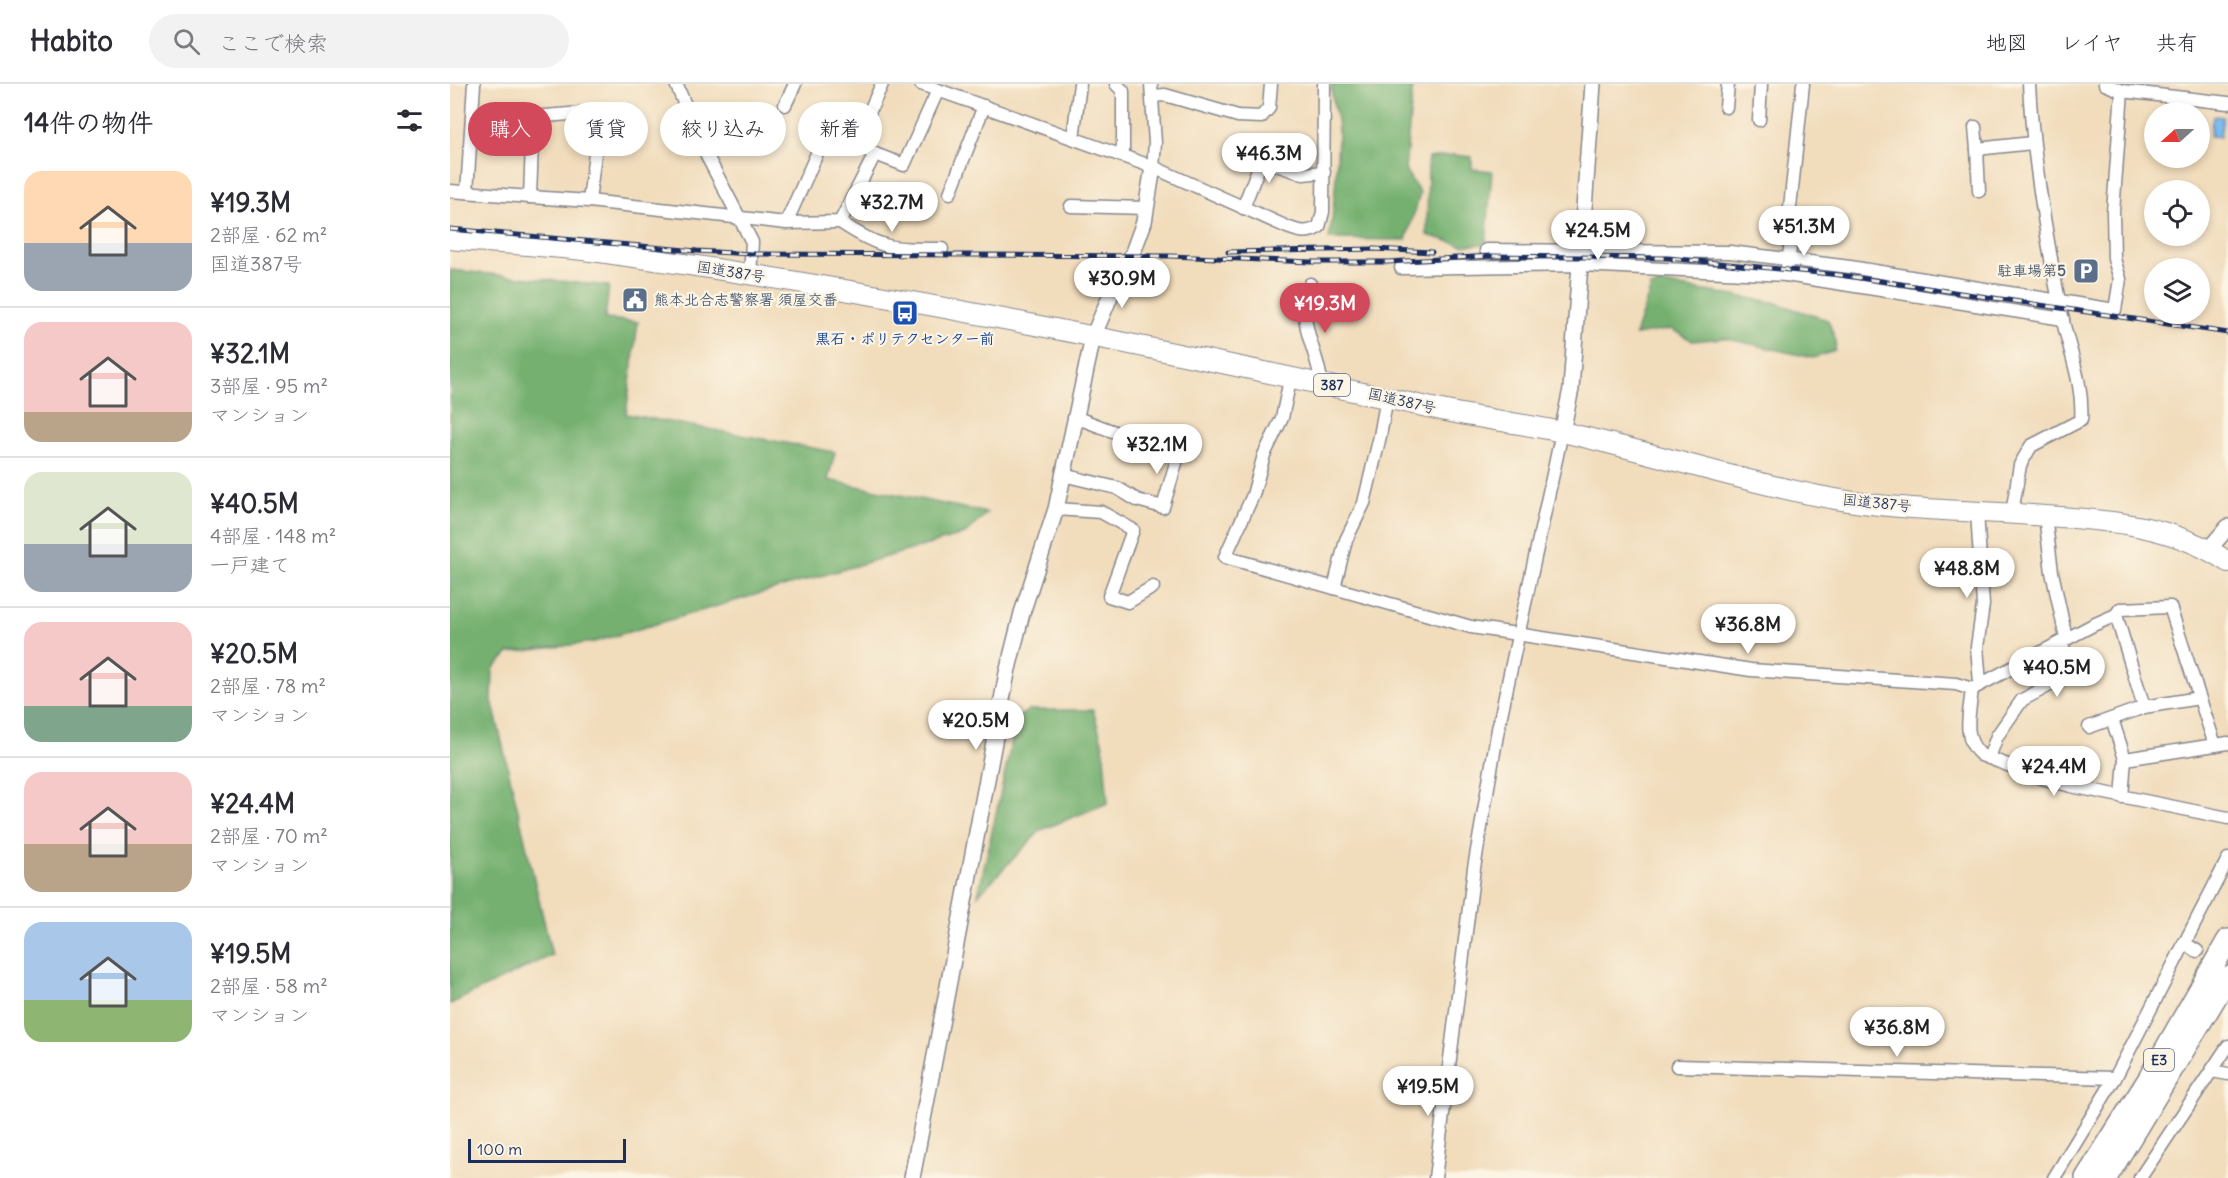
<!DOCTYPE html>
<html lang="ja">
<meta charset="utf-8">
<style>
:root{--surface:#fff;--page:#f2f2f3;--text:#2b2b33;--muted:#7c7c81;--line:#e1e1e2;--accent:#d1495b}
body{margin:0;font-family:Delius,"Klee One",sans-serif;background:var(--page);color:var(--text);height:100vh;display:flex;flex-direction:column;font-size:22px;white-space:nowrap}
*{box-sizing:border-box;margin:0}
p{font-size:20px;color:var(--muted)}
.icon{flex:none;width:33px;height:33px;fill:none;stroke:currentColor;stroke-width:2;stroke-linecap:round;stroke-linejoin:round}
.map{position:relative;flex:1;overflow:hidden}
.panel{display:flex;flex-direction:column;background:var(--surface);width:450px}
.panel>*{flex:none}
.banner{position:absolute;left:18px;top:18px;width:570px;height:54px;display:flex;gap:12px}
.needle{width:39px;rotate:249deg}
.controls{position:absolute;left:1694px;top:18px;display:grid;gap:12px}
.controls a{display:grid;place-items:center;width:66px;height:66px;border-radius:50%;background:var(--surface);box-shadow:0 3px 9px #0003;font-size:30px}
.scale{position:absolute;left:18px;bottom:15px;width:158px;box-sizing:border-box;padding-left:6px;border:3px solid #1b2f5e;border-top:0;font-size:16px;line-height:21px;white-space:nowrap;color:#1b2f5e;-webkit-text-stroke:4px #fcf5e5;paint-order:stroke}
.price{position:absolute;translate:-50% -51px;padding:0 14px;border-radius:21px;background:#fff;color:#222;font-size:20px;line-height:39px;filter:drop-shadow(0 2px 3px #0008)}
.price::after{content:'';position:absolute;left:50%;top:36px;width:18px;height:14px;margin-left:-9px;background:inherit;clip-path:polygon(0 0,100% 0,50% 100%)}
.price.selected{background:var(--accent);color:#fff}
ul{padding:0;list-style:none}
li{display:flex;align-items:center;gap:18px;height:150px;padding:0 24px}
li+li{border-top:2px solid var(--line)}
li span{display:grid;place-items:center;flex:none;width:168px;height:120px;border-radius:18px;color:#555}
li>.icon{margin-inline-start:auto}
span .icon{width:72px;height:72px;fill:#fffc;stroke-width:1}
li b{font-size:26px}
h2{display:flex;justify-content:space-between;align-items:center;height:72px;padding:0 24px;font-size:26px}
.chip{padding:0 21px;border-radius:27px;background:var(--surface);box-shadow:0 3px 9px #0003;font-size:21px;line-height:54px}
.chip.selected{background:var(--accent);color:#fff}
header{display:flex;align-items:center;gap:36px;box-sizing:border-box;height:84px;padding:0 30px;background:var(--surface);border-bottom:2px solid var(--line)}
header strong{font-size:28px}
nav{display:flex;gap:33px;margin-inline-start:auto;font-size:21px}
.search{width:420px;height:54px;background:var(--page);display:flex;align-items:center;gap:15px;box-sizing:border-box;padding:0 21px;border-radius:33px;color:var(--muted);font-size:22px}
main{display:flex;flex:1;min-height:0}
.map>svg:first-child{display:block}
</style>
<header>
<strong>Habito</strong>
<div class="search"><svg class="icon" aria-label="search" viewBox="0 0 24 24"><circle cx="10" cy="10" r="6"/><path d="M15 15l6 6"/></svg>ここで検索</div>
<nav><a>地図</a><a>レイヤ</a><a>共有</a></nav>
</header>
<main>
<section class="panel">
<h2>14件の物件<svg class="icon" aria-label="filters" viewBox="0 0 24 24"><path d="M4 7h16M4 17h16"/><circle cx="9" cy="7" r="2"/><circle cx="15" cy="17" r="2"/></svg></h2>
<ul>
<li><span style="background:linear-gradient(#ffd9b3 60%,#9aa5b1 0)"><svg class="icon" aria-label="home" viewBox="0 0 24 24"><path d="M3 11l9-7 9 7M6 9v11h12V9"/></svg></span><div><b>¥19.3M</b><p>2部屋 · 62 m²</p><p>国道387号</p></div></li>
<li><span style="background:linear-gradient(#f6c9c9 75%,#b9a48a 0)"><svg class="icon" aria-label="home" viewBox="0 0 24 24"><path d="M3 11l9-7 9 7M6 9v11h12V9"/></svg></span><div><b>¥32.1M</b><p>3部屋 · 95 m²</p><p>マンション</p></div></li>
<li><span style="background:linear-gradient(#dfe7d0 60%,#9aa5b1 0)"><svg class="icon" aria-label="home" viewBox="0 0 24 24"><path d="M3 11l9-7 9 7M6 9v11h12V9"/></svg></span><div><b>¥40.5M</b><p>4部屋 · 148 m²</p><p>一戸建て</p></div></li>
<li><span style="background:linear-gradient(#f6c9c9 70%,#7fa58c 0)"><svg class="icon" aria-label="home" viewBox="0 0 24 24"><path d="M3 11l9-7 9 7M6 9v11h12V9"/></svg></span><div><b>¥20.5M</b><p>2部屋 · 78 m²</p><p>マンション</p></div></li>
<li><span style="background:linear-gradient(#f6c9c9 60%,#b9a48a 0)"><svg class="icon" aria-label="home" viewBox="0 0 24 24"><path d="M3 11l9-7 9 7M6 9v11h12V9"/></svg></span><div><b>¥24.4M</b><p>2部屋 · 70 m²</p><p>マンション</p></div></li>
<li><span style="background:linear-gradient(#a9c7e8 65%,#8fb573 0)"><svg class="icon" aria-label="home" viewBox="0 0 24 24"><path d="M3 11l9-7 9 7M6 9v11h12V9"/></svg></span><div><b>¥19.5M</b><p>2部屋 · 58 m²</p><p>マンション</p></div></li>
</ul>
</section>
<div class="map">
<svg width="1778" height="1094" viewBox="0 0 1778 1094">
<rect width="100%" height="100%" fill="#fcf5e5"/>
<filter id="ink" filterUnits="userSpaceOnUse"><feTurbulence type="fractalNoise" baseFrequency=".0167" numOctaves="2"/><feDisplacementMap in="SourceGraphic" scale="12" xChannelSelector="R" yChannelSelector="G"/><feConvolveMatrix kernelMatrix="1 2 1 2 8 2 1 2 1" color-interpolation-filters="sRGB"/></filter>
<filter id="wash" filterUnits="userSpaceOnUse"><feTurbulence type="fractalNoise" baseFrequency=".008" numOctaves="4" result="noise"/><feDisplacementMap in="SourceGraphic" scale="24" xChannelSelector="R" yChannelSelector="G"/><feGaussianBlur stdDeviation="1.35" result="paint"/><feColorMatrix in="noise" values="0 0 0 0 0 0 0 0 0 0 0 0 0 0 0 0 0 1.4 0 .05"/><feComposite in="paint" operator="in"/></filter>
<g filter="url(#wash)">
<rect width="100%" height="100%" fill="#f1dcbb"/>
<g fill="#75b070" stroke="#487067" stroke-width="1.5">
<path d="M881 0H963L955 86 970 109 956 156 879 155C885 120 887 82 888 47 888 31 881 16 881 0Z"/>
<polygon points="1003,71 1022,73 1022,85 1042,87 1036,160 1012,161 977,151 978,74"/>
<polygon points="0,186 159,202 155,235 188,238 176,330 385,368 378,396 537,429 515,450 144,558 59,569 43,585 42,616 102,871 0,920"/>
<polygon points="1212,200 1323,218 1378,236 1386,257 1385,267 1363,274 1275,254 1243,257 1221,245 1185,251 1201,203"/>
<polygon points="579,626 643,626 653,661 658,719 591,746 528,811 567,634"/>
</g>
<polygon fill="#79bbee" stroke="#4a75a6" stroke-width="1.5" points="1763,32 1773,33 1770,53 1760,52"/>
</g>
<g filter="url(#ink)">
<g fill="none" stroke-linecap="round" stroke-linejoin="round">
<defs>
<g id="minor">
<polyline points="226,0 258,74 302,158 300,192"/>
<path d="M471 0 703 83 837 143C850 148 857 150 869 143L873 128 874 0"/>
<polyline points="666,0 673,7 673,72"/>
<polyline points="701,0 705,59 703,83"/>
<polyline points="1655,0 1672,7 1778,19"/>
<polyline points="703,12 715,11 788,32 811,33 819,24 821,0"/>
<polyline points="335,21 345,0"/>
<polyline points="1276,23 1278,0"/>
<polyline points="1309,36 1311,0"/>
<polyline points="1525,43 1527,65"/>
<polyline points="623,54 630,0"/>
<polyline points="405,60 432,0"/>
<polyline points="425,70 454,81 488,6"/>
<polyline points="812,76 853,90 874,88"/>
<polyline points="0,107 80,113 83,33 132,29 145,69 139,117 336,139 390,138 425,70 377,47 336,139"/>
<polyline points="1529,107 1527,65 1582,59"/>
<polyline points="17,108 24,0"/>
<polyline points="500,109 534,22"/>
<polyline points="80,113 139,117"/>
<polyline points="621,122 697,124"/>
<polyline points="793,124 815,67"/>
<polyline points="1339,133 1353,0"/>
<path d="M390 138C432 166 443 165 492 165"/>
<polyline points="1036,166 1280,168 1400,183 1665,226 1670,195 1664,175 1663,128 1672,7"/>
<polyline points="951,184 1131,181 1336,191 1613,235"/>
<polyline points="1336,191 1342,152"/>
<path d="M860 200C859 209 856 219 855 228 855 252 869 274 871 298"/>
<polyline points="841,291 832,334 814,371 803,411 775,473 1021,543 1301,586 1506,600 1522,605 1643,541 1666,531 1694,623 1749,614"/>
<polyline points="613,391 667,404 687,416 713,423 728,372 625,333"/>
<polyline points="606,425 651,428 683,446 659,512 678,518 703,503"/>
<polyline points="1527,428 1533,521 1527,563 1530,599"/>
<path d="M1562 429 1570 381 1581 362 1631 336C1634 302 1620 269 1613 237 1597 159 1583 79 1579 0"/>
<polyline points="1595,432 1602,488 1616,554"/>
<polyline points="884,504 896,456 914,419 930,352 937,313"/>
<polyline points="1666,531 1670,525 1720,523 1765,661"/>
<path d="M1522 605C1520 628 1511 654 1531 671L1592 694 1621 702 1778 734"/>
<polyline points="1662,635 1675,675 1672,713"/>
<polyline points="1639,643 1694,623"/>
<polyline points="1539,674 1547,652 1572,616 1628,586 1610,560"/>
<polyline points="1675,675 1778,659"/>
<polyline points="1734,859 1747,867"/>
<polyline points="1227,982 1665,994"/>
<polyline points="1762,987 1778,990"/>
<polyline points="985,1094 1024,784 1048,645 1112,348"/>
<polyline points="1604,1094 1665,994 1778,775"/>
<polyline points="1690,1094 1778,962"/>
</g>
<g id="tertiary">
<polyline points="1112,348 1121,305 1143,0"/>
<polyline points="1759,465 1778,443"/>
<polyline points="462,1094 557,589 572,529 606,425 643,253 666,198 682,171 694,138 703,83"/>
</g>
<path id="trunk" d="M0 155C54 160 109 162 163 170 443 208 720 267 996 327 1034 335 1074 340 1112 348 1198 367 1282 395 1369 412 1443 427 1520 426 1595 432 1659 436 1724 441 1778 478"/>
<g id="motorway">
<polyline points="1636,1094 1698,996 1778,856"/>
<polyline points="1656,1094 1778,893"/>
</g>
</defs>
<use href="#minor" stroke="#86868c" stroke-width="15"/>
<use href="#tertiary" stroke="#86868c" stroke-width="18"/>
<use href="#trunk" stroke="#86868c" stroke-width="22"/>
<use href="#motorway" stroke="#86868c" stroke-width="24"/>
<use href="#minor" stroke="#fff" stroke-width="12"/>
<use href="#tertiary" stroke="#fff" stroke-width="15"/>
<use href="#trunk" stroke="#fff" stroke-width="20"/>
<use href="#motorway" stroke="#fff" stroke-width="21"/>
<defs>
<g id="rail">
<polyline points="0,145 247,167 302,170 721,172 861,178 938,178 1041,172 1218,174 1390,191 1778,249"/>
<polyline points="778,168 924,165 982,168"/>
</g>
</defs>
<use href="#rail" stroke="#1b2f5e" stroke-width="5"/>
<use href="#rail" stroke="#fcf5e5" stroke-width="3" stroke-dasharray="9" stroke-linecap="butt"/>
</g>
</g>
<defs>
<symbol id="parking-square" viewBox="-11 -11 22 22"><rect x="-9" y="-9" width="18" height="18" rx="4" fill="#5c6f8a" stroke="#fcf5e5"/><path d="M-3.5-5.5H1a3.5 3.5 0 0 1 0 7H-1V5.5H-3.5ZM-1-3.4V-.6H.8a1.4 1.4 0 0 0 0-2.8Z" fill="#fff"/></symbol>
<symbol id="civic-square" viewBox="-11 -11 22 22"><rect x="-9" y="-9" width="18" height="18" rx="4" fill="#5c6f8a" stroke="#fcf5e5"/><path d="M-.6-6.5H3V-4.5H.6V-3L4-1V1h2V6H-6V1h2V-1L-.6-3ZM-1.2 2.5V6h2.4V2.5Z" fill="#fff"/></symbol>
<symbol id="bus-square" viewBox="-11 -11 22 22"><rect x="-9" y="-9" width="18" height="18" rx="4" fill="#1a4fb4" stroke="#fcf5e5"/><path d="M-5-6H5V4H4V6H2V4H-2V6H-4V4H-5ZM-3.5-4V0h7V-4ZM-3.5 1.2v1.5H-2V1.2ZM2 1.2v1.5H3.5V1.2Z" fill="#fff"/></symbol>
</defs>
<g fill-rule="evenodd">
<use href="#parking-square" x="1621" y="172" width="30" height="30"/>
<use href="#civic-square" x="170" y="201" width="30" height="30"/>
<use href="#bus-square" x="440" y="214" width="30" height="30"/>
</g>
<g text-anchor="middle" stroke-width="4.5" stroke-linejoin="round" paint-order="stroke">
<g fill="#fcf5e5" stroke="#5e6a86" stroke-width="1.5">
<rect x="864" y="290" width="36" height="22" rx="4.5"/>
<rect x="1694" y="965" width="30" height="22" rx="4.5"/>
</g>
<g font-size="14" font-weight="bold" fill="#1b2f5e">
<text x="882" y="306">387</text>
<text x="1709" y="981">E3</text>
</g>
<g font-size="15" font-weight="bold" fill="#4e5e75" stroke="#fcf5e5" text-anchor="end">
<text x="1616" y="192">駐車場第5</text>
<text x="204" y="221" text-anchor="start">熊本北合志警察署 須屋交番</text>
</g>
<g font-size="15" fill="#1b2f5e" stroke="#fcf5e5">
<text transform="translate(281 188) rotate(9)" y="5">国道387号</text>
<text transform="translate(952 317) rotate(13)" y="5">国道387号</text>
<text transform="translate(1427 419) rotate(6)" y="5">国道387号</text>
</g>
<g font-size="15" font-weight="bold" fill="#164399" stroke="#fcf5e5">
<text x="455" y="260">黒石・ポリテクセンター前</text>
</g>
</g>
</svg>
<div class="controls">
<a><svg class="needle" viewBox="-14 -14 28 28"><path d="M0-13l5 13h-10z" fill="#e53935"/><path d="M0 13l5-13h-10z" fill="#7c7c81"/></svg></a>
<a><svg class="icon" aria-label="locate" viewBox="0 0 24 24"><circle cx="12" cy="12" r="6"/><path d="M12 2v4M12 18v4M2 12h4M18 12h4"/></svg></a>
<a><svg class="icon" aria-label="layers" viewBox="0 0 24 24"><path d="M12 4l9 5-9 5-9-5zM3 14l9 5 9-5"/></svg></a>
</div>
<div class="scale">100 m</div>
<b class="price" style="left:819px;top:100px">¥46.3M</b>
<b class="price" style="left:442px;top:149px">¥32.7M</b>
<b class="price" style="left:1354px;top:173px">¥51.3M</b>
<b class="price" style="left:1148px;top:177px">¥24.5M</b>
<b class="price" style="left:672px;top:225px">¥30.9M</b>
<b class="price selected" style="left:875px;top:250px">¥19.3M</b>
<b class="price" style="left:707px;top:391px">¥32.1M</b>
<b class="price" style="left:1517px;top:515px">¥48.8M</b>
<b class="price" style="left:1298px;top:571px">¥36.8M</b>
<b class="price" style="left:1607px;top:614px">¥40.5M</b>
<b class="price" style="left:526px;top:667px">¥20.5M</b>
<b class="price" style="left:1604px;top:713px">¥24.4M</b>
<b class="price" style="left:1447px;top:974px">¥36.8M</b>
<b class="price" style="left:978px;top:1033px">¥19.5M</b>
<div class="banner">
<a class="chip selected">購入</a>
<a class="chip">賃貸</a>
<a class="chip">絞り込み</a>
<a class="chip">新着</a>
</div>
</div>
</main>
